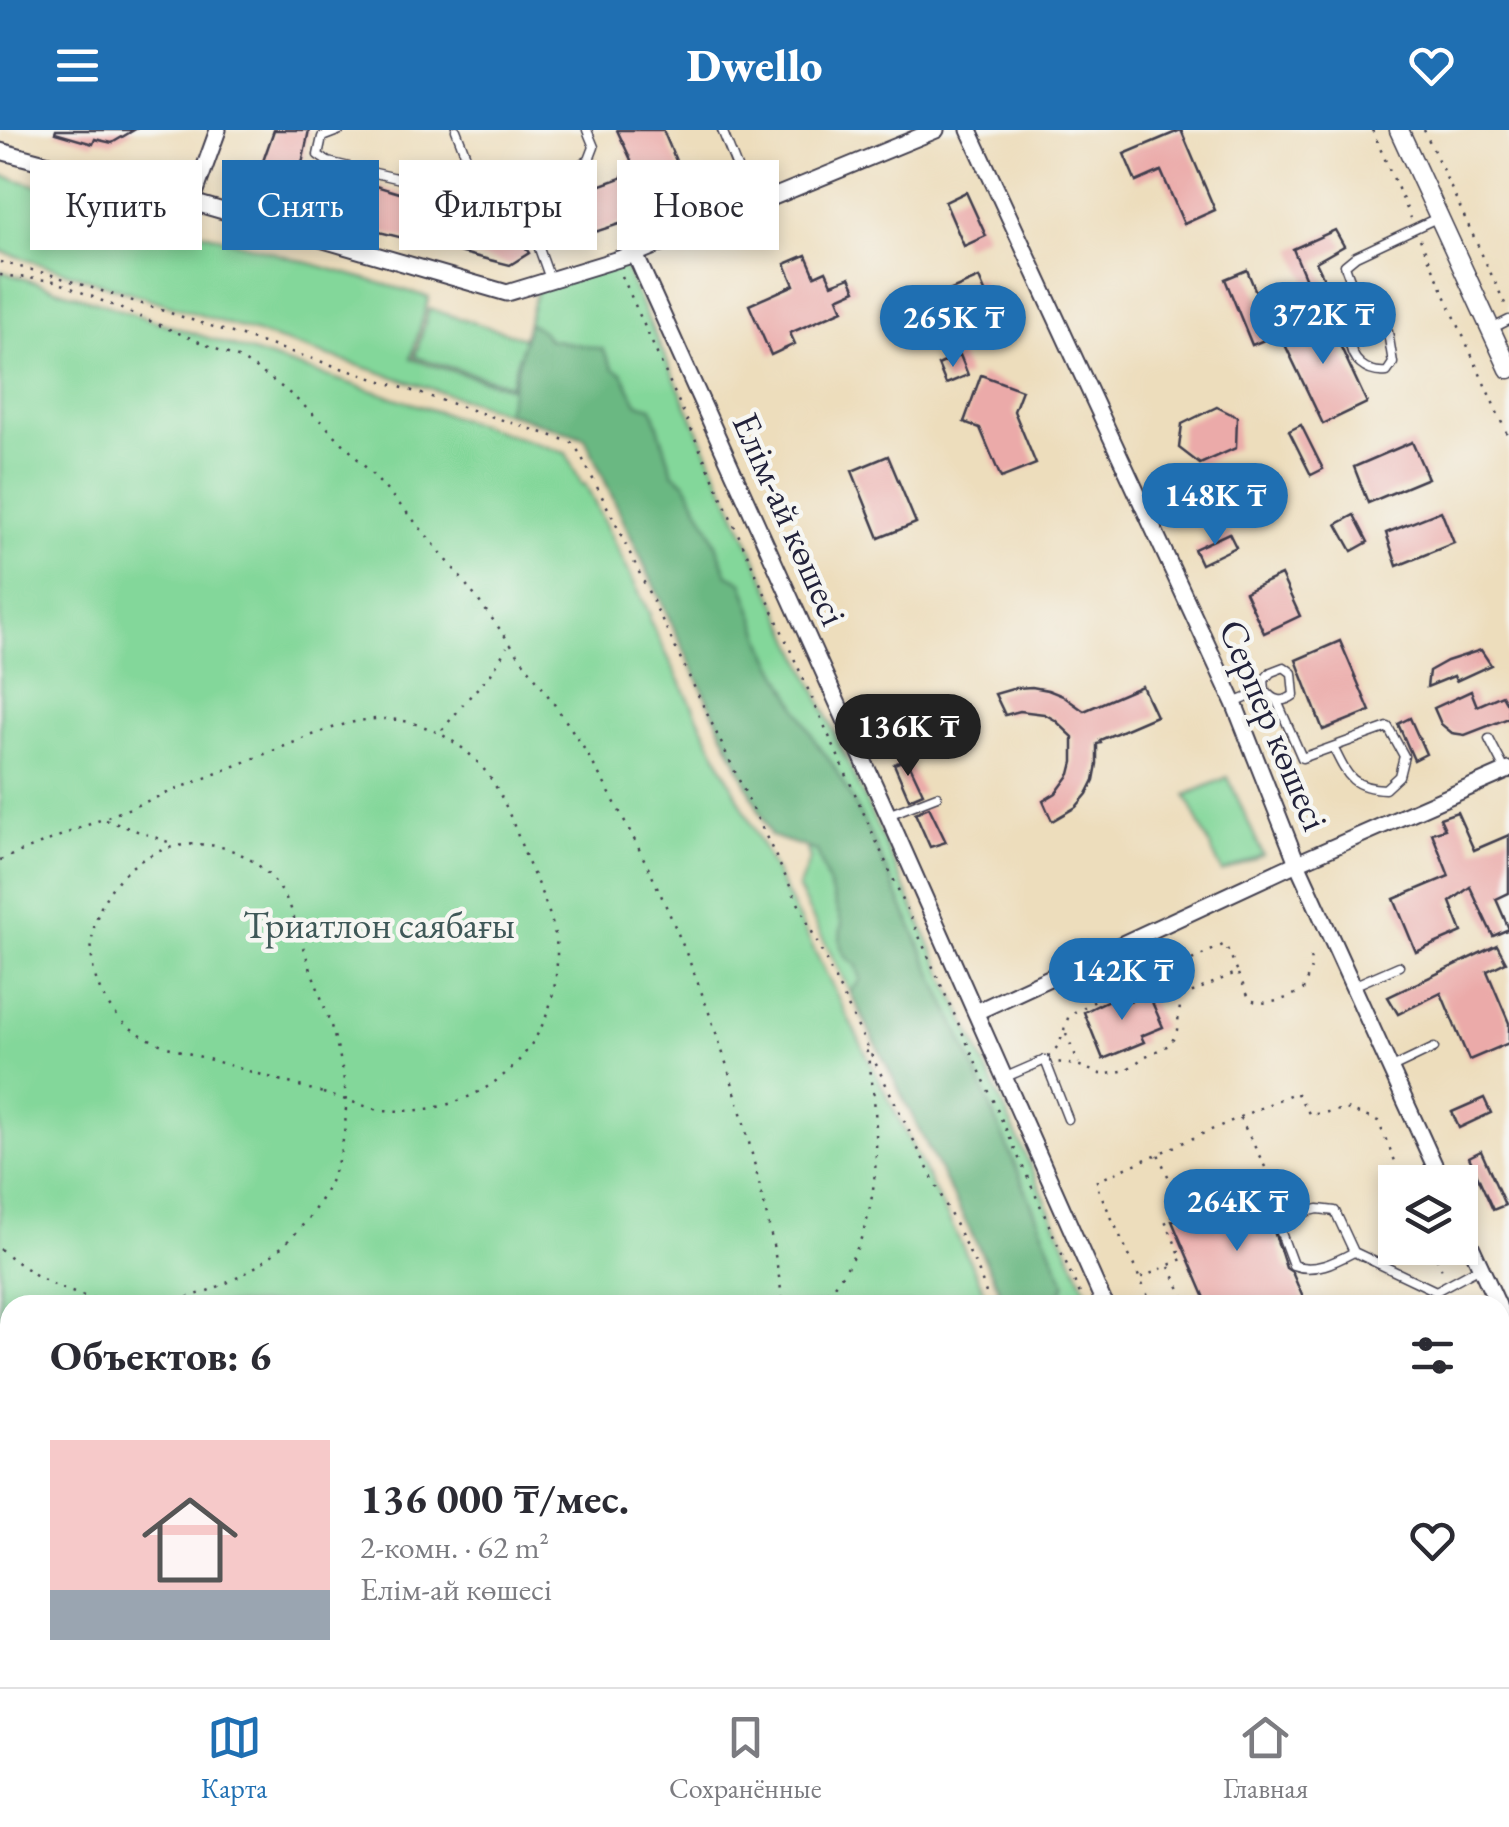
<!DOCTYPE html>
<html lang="ru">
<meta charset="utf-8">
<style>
:root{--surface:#fff;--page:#f2f2f3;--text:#2b2b33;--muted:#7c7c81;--line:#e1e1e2;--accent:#1f6fb2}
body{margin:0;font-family:"EB Garamond",serif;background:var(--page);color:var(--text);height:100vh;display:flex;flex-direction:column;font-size:38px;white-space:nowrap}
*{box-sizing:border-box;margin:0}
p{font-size:32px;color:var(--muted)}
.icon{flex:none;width:55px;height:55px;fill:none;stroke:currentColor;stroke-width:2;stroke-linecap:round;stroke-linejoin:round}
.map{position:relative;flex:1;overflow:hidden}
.panel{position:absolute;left:0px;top:1165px;width:1510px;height:392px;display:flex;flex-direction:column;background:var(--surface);border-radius:30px 30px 0 0;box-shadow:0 5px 15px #0003}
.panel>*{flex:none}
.top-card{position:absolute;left:30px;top:30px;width:1000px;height:90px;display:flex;gap:20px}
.controls{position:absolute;left:1378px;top:1035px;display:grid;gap:20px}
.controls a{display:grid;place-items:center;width:100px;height:100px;border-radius:0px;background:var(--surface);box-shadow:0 5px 15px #0003;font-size:50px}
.price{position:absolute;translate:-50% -85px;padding:0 22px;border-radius:35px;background:var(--accent);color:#fff;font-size:32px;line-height:65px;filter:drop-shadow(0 2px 5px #0008)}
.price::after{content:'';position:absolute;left:50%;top:60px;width:30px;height:22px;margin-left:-15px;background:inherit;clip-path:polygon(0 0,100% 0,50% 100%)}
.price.active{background:#222;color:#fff}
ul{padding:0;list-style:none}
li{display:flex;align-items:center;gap:30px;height:250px;padding:0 50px}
li span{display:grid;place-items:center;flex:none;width:280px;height:200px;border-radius:0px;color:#555}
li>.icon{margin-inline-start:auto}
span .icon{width:120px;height:120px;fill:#fffc;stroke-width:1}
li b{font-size:42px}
h2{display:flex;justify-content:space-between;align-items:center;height:120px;padding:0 50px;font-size:42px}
.chip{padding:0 35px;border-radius:0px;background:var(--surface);box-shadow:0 5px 15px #0003;font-size:35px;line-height:90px}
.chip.active{background:var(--accent);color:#fff}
header{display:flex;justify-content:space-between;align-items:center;height:130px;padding:0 50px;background:var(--accent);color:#fff;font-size:45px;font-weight:800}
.tab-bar{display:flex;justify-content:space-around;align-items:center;height:140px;border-top:2px solid var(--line);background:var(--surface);font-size:28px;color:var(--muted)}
.tab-bar a{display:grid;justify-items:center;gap:5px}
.tab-bar .active{color:var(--accent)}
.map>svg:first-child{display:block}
</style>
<header><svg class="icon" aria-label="menu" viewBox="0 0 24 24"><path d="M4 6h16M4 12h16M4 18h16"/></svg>Dwello<svg class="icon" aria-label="heart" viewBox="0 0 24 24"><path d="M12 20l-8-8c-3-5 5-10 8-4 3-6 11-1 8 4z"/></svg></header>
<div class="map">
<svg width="1509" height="1557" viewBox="0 0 1509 1557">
<rect width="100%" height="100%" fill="#f6f6f2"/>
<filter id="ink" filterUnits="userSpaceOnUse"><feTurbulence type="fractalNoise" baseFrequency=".01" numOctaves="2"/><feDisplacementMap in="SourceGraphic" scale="20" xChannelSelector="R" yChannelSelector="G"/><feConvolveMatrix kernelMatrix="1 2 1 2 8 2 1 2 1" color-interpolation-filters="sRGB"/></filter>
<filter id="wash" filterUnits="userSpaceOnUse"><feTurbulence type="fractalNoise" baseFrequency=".0048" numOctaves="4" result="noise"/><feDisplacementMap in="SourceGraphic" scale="40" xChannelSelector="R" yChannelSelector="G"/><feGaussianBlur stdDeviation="2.25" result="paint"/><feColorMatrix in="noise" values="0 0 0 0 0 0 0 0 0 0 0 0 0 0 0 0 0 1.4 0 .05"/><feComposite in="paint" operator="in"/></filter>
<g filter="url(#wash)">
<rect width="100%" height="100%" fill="#edddbc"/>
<g fill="#83d79a" stroke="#527c6a" stroke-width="2.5">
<polygon points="0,45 429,167 411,229 511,258 519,225 510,255 415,227 429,179 524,208 537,158 623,134 1093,1175 996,1175 999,1158 798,759 810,728 806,717 771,706 585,308 0,121"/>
<polygon points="0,141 566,323 582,355 585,354 650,485 649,489 987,1166 985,1175 10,1175 10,1548 911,1548 909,1557 0,1557"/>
<polygon points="1228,647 1263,725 1222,742 1186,665"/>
<polygon points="1509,1256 1509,1557 1119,1557 1120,1548 1500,1548 1500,1260"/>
</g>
<g fill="#6ab882" stroke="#466d5e" stroke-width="2.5">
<path d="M528 193 541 200 548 209 603 219 613 238 622 243 637 273 652 277 673 343 685 352 710 399 728 445 742 452 766 519 815 611 833 635 869 701 969 926 1065 1153 1057 1175H996L999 1158 850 862 861 850 856 834C839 826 838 810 842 794L817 721 771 706 585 308 506 282Z"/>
<polygon points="1278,1548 1423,1548 1413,1557 1283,1557"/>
</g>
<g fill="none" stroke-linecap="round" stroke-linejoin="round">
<polyline stroke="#5ea2d2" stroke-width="5" points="0,1543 10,1538"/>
</g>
<g id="blocks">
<g fill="#ebaaa9">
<polygon points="56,0 134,0 112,13 95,9 93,14 55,3"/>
<polygon points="274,0 309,0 302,34 513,97 529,123 510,135 284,78 261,37"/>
<polygon points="617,0 663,0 682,45 668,78 592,103 579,63 621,48 631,30"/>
<polygon points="1181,0 1215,80 1184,94 1161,41 1136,52 1124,24"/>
<polygon points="966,62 986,106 964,116 945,72"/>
<polygon points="1335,100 1344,116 1316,132 1329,159 1313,166 1293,119"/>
<polygon points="806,125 815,146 826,141 832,154 850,147 856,160 838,168 843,180 790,203 795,214 771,225 749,175 794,155 785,134"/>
<polygon points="1247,140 1274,206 1252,215 1225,149"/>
<polygon points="979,148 992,178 962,191 949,161"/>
<polygon points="1324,181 1367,273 1323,294 1279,202"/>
<polygon points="960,225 968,245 946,254 938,235"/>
<polygon points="981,245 1022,260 1014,281 1036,334 1001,348 980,298 964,292"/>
<polygon points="1217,277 1237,287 1236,318 1200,334 1179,318 1182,294"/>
<polygon points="1301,295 1323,339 1311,345 1289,301"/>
<polygon points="1412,312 1428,348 1368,373 1354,337"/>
<polygon points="888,326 916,393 879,408 852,341"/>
<polygon points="1261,341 1274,369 1230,388 1217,361"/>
<polygon points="1441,381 1454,413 1397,436 1386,403"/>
<polygon points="1354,385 1368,412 1352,421 1337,394"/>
<polygon points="1229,403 1236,417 1201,434 1194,419"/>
<polygon points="1281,445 1300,486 1264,503 1245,462"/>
<polygon points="1340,511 1370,581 1323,600 1296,530"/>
<polygon points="1481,520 1491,535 1456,551 1454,546 1427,557 1429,541 1447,531"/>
<polygon points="1142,556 1156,586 1100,610 1101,613 1097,614 1097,634 1094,650 1087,664 1076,677 1052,691 1043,671 1056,663 1070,644 1073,632 1073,607 1055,590 1044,584 1020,581 1005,585 995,564 1016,558 1032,557 1048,560 1063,566 1084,581"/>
<polygon points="1471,561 1477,576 1502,565 1509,577 1509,588 1465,605 1452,603 1441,594 1434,578"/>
<polygon points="1410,588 1426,624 1414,630 1398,594"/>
<polygon points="907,629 923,663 909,669 894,634"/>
<polygon points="929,677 946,712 930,717 915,683"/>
<polygon points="1457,682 1474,720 1509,705 1509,763 1496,769 1509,799 1493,806 1470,757 1450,772 1462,802 1416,822 1394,769 1449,746 1432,703 1445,699 1440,688"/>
<polygon points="1497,815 1506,832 1487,841 1509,893 1509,913 1469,930 1441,863 1398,884 1388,867"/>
<polygon points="1148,863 1163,897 1141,906 1144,912 1103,929 1084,882 1121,864 1125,873"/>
<polygon points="1484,968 1491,983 1459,998 1452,982"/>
<polygon points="1481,1021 1505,1075 1493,1080 1469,1027"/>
<polygon points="1255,1056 1273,1098 1286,1138 1292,1142 1304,1170 1294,1175 1208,1175 1172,1091"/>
</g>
</g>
</g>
<g filter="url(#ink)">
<use href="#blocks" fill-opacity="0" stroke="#403e4e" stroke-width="2.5"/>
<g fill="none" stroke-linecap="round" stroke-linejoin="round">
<defs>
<g id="service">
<polyline points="340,0 322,7 318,25 328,32 482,68"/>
<polyline points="456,0 482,68 521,68 589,30 594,17 587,0"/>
<polyline points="722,0 752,75"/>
<polyline points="521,68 550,149"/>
<path d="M1356 191 1379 195 1388 202 1393 233 1387 242C1367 244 1349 231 1350 208 1351 195 1353 205 1356 192 1357 186 1357 174 1356 167 1354 157 1348 146 1345 135L1356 126 1439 87"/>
<polyline points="1491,199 1509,190"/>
<path d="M1277 571 1302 628 1388 597 1404 626 1399 646 1385 659C1351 658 1347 645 1333 617"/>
<path d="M1234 573 1265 560 1264 550 1271 542 1284 537 1292 543 1294 565C1282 574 1273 571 1265 560"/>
<polyline points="1489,609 1505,640"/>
<polyline points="888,685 937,666"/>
<polyline points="1353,856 1399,836"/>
<polyline points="1390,939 1434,918"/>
<polyline points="1006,947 1045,930 1068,989"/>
<path d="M1354 1122C1335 1132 1314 1143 1293 1135L1280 1100 1290 1086 1318 1079 1335 1081 1354 1122 1436 1161 1480 1137"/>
<polyline points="1500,1290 1509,1286"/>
<polyline points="944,1557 946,1548"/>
<polyline points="1099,1557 1100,1548"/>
</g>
<g id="minor">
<polyline points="969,0 1234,573 1297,733 1442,1052"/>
<polyline points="0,21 192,72 507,163 635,124 936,0"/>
<polyline points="192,72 218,0"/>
<polyline points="635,124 888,685 1105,1175"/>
<polyline points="976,882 1297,733 1509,640"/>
<polyline points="1460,1092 1498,1175"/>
<polyline points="1500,1180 1509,1200"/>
<polyline points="1500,1247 1509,1244"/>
</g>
<polyline id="tertiary" points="1399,0 1509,239"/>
</defs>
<use href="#service" stroke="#403e4e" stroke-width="11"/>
<use href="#minor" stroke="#403e4e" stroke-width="19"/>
<use href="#tertiary" stroke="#403e4e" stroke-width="21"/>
<g stroke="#403e4e" stroke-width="2.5" stroke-dasharray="2.5 8" stroke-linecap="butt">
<polyline points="1372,0 1411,88"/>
<polyline points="1424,0 1506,176"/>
<polyline points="1420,109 1509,309"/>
<polyline points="0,132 52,145 571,312 579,322 613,388 865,912 979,1142 987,1166 986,1175"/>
<path d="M0 145 55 151 240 229C297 261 347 317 391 365 437 415 478 469 518 524 540 555 563 585 583 617 663 750 723 898 758 1049 768 1091 778 1133 783 1175"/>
<polyline points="622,146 1085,1175"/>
<polyline points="442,600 472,564 491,544 507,517"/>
<polyline points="106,690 171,713"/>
<path d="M0 730 310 606C332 598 353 590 377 589 420 587 464 611 489 646 505 669 514 696 524 722 536 754 556 787 557 823 559 926 474 993 375 979"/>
<path d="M1238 844 1250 870C1270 877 1285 869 1303 860L1311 838 1310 820"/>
<polyline points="1154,848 1225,814 1238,842 1177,869"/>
<polygon points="1151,850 1168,858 1180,876 1177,900 1171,914 1146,926 1126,940 1103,945 1080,936 1045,930 1059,915 1069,885 1131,852"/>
<polyline points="1066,904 1079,933"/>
<polyline points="1240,988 1284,1074"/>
<polyline points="1432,1118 1444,1144"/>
<path d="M0 1119C45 1156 79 1170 137 1175"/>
<polyline points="1169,1137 1188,1175"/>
<polyline points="1141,1148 1182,1129 1165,1090 1184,1081 1158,1024"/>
<path d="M146 1175C260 1164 361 1073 344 951 340 918 328 887 317 856 307 830 299 803 290 776 274 743 246 719 209 715 115 704 53 817 119 888 131 901 147 908 164 916L323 963"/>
<path d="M810 1175C887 1127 883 995 866 918"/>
<polyline points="1152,1175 1095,1052 1296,962 1310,985 1346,979 1378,991 1404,1052"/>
<polyline points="1500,1372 1509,1370"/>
<polyline points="1500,1425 1509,1422"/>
<polyline points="0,1437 10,1440"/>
<polyline points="1500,1484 1509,1475"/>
<polyline points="1500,1507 1509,1498"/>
<polyline points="1270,1548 1274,1557"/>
<polyline points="1434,1548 1438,1557"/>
<polyline points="794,1557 795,1548"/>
<polyline points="909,1557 911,1548"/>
<polyline points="1246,1557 1254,1548"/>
<polyline points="1345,1557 1346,1548"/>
<polyline points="1458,1557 1462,1548"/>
</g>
<use href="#service" stroke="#fff" stroke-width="8"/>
<use href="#minor" stroke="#fff" stroke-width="15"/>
<use href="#tertiary" stroke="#fff" stroke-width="18"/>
<polyline stroke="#403e4e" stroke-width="2.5" stroke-dasharray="2.5 8" stroke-linecap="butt" points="323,963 375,979"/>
</g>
</g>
<g text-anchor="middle" stroke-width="9" stroke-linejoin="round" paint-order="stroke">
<g font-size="38" fill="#22223b" stroke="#f6f6f2">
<text transform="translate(790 389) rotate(66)" y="13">Елім-ай көшесі</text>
<text transform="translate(1274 595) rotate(67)" y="13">Серпер көшесі</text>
</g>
<g font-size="38" fill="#3f5858" stroke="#f6f6f2">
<text x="379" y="808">Триатлон саябағы</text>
</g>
</g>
</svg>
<div class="controls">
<a><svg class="icon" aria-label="layers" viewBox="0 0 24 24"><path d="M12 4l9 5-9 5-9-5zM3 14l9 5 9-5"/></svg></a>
</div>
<b class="price" style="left:1323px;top:237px">372K ₸</b>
<b class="price" style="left:953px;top:240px">265K ₸</b>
<b class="price" style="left:1215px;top:418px">148K ₸</b>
<b class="price active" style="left:908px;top:649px">136K ₸</b>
<b class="price" style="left:1122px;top:893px">142K ₸</b>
<b class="price" style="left:1237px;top:1124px">264K ₸</b>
<div class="top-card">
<a class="chip">Купить</a>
<a class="chip active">Снять</a>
<a class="chip">Фильтры</a>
<a class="chip">Новое</a>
</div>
<section class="panel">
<h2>Объектов: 6<svg class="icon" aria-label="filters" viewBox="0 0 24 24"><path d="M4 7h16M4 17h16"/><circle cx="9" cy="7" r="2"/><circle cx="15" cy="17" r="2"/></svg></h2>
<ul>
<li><span style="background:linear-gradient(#f6c9c9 75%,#9aa5b1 0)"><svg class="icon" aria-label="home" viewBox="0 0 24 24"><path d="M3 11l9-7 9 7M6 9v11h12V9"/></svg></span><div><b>136 000 ₸/мес.</b><p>2-комн. · 62 m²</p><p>Елім-ай көшесі</p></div><svg class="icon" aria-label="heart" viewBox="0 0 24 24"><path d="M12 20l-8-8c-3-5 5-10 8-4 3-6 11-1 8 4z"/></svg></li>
</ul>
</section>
</div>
<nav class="tab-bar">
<a class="active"><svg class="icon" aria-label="map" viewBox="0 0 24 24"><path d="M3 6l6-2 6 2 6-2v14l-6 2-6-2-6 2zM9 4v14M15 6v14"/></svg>Карта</a>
<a><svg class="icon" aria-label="saved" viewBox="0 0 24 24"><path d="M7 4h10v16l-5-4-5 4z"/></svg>Сохранённые</a>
<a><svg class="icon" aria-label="home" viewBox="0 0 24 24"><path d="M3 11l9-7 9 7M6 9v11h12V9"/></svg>Главная</a>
</nav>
